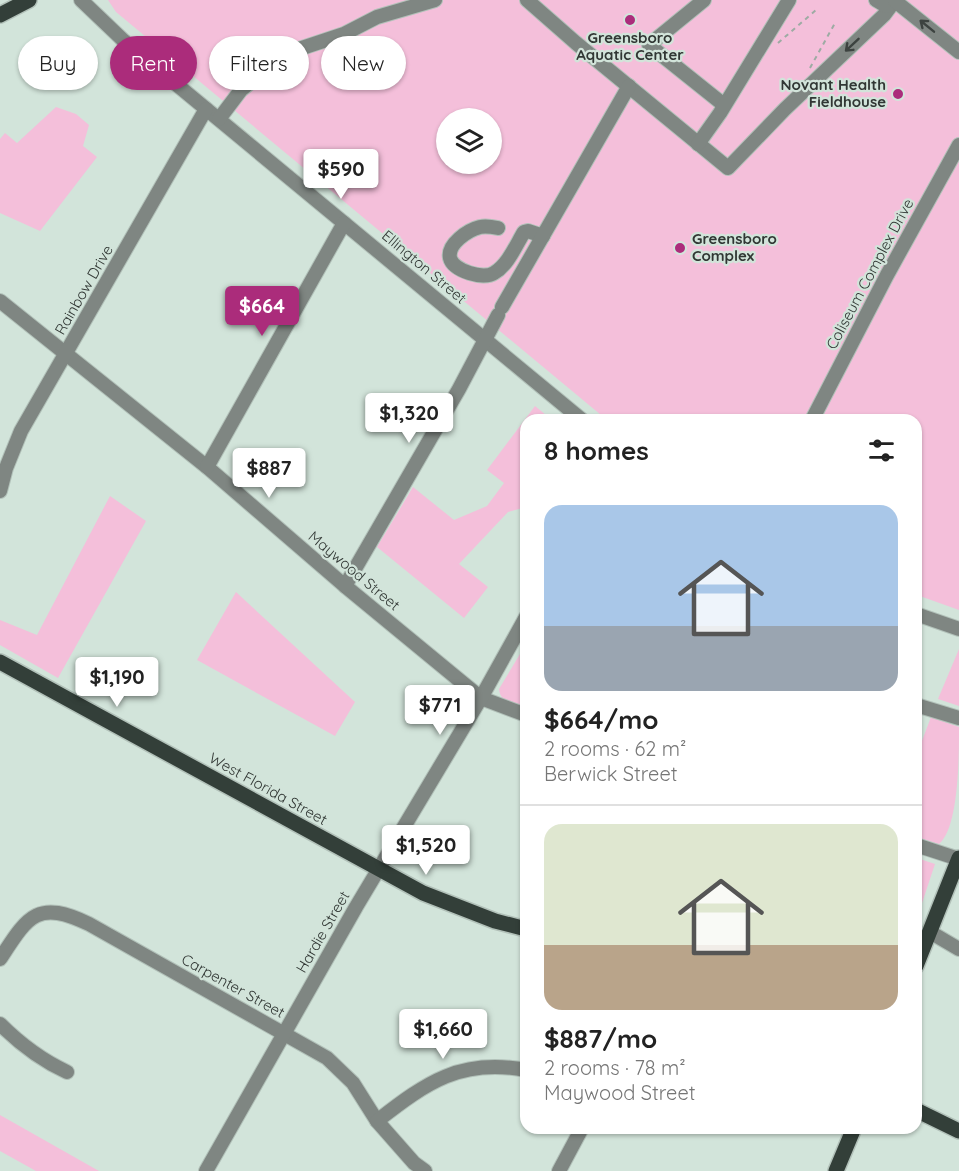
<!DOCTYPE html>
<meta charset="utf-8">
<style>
:root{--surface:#fff;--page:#f2f2f2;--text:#222;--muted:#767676;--line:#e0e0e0;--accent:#ab2c7b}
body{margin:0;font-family:Quicksand,sans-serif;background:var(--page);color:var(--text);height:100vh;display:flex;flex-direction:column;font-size:22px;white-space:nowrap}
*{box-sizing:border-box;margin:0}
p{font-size:20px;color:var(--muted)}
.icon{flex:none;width:33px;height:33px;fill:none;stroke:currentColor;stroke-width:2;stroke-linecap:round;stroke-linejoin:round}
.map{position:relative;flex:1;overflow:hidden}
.panel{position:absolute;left:520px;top:414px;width:402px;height:720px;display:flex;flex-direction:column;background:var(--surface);border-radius:18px;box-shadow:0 2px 4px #0004}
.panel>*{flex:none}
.guide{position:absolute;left:18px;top:36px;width:412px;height:54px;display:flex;gap:12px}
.buttons{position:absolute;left:436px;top:108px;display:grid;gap:12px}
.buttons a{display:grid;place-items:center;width:66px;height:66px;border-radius:50%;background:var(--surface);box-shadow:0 2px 4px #0004;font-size:30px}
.price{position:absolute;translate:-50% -51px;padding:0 14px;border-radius:6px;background:#fff;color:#222;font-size:20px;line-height:39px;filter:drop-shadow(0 2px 3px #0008)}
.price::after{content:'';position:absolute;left:50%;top:36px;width:18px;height:14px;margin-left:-9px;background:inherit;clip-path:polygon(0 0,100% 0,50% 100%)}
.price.selected{background:var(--accent);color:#fff}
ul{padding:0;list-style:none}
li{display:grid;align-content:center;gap:12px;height:318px;padding:0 24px}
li+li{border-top:2px solid var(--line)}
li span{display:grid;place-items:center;height:186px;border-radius:18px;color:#555}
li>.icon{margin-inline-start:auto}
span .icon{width:108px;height:108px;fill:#fffc;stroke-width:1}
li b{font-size:26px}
h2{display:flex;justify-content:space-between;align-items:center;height:72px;padding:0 24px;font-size:26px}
.tag{padding:0 21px;border-radius:27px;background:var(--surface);box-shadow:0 2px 4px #0004;font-size:21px;line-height:54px}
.tag.selected{background:var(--accent);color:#fff}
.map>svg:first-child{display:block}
</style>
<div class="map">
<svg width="959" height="1171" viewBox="0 0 959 1171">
<rect width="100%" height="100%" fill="#d2e4da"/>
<g fill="#f4bfda" fill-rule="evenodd">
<path d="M108 0H959V610L917 595 916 420H607L116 12ZM447 118H492V164H447Z"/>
<polygon points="56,107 76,114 89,125 83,146 97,157 40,231 0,213 0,139 5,133 17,143"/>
<polygon points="535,406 552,420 526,420 526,507 508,512 459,564 488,587 464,618 377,547 413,487 454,520 487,506 504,483 487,470"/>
<polygon points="110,496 146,521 58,678 0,645 0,620 37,635"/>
<polygon points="236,592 355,702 335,736 197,660"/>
<path d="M526 644V707C516 704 500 703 499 689Z"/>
<polygon points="959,649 959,706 938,699"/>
<path d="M931 717 959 727C959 756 959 827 939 844L917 837V754Z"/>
<polygon points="917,858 935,864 917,918 916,858"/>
<polygon points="0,1115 99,1171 36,1171 0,1151"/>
</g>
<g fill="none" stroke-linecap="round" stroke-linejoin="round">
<defs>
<g id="minor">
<polyline points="81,0 124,41 582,420"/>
<polyline points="527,0 576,43 728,168 785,109 884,15 893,3"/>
<polyline points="704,0 649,45 724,105"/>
<polyline points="876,0 886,6 893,3 896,0"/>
<polyline points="895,1 959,52"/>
<polyline points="219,119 241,90 284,54 344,34 377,17 435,0"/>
<polyline points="698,144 720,113 789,0"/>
<path d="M498 228C493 227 485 226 480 227 468 230 447 244 450 258 453 271 484 280 494 273 508 265 516 245 524 232L528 231 543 236"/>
<polyline points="0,301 207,467 345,586 481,698 526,715"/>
<polyline points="502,307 629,86"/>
<polyline points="812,420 887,275 959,145"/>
<polyline points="207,467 344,223"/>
<polyline points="0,491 6,468 21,431 206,109"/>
<polyline points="345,586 459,389 498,315"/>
<polyline points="916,614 959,629"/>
<polyline points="916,705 959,718"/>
<polyline points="916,845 959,859"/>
<polyline points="930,932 959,949"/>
<path d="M0 959C28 916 37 899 89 924L327 1058 353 1083 377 1121 414 1163 425 1171"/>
<path d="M0 1024C21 1045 41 1060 67 1072"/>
<path d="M377 1121C427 1082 461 1058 526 1070"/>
<polyline points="206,1171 356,907 481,698 526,617"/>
<polyline points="559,1171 582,1128"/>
</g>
<g id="major">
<polyline points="0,15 29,0"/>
<polyline points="0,662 423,893 495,921 526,929"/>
<polyline points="916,966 959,858"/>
<polyline points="916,1110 959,1131"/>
<polyline points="836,1171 854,1128"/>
</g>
</defs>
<use href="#minor" stroke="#b2c1b9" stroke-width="16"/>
<use href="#major" stroke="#b2c1b9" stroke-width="18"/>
<g stroke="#9daba3" stroke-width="2" stroke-dasharray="4.5 4.5" stroke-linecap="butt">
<polyline points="778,43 816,10"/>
<polyline points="810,68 835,23"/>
</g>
<use href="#minor" stroke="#7f8682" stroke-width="14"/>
<use href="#major" stroke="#333f39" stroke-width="15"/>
</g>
<defs><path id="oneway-shaft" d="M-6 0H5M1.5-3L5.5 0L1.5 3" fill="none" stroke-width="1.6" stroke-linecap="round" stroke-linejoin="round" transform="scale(1.5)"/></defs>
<g stroke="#3d4340">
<use href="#oneway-shaft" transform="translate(927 26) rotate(-141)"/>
<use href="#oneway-shaft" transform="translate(852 45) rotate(137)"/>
</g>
<g fill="#ab2c7b" stroke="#d2e4da" stroke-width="2">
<circle cx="630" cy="20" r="6"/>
<circle cx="898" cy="94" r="6"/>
<circle cx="680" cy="248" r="6"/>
</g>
<g text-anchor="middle" stroke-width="4.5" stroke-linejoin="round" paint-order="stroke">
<g font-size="15" font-weight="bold" fill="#313734" stroke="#d2e4da">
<text x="630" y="43">Greensboro<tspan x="630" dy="17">Aquatic Center</tspan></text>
<text x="886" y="90" text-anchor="end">Novant Health<tspan x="886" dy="17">Fieldhouse</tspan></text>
<text x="692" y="244" text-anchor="start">Greensboro<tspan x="692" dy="17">Complex</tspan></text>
</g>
<g font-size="15" fill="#313734" stroke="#d2e4da">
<text transform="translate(424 267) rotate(40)" y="5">Ellington Street</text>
<text transform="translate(870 274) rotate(-62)" y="5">Coliseum Complex Drive</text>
<text transform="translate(84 290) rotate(-60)" y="5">Rainbow Drive</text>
<text transform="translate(354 571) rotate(40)" y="5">Maywood Street</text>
<text transform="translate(268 789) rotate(29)" y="5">West Florida Street</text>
<text transform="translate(323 932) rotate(-60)" y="5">Hardie Street</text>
<text transform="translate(233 986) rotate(29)" y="5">Carpenter Street</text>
</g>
</g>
</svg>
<div class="buttons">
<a><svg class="icon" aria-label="layers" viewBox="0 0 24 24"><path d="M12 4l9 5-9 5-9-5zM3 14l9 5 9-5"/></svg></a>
</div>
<b class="price" style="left:341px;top:200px">$590</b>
<b class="price selected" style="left:262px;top:337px">$664</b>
<b class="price" style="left:409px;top:444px">$1,320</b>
<b class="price" style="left:269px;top:499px">$887</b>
<b class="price" style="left:117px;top:708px">$1,190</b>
<b class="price" style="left:440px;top:736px">$771</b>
<b class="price" style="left:426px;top:876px">$1,520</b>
<b class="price" style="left:443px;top:1060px">$1,660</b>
<div class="guide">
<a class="tag">Buy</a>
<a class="tag selected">Rent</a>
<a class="tag">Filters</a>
<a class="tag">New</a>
</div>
<section class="panel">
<h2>8 homes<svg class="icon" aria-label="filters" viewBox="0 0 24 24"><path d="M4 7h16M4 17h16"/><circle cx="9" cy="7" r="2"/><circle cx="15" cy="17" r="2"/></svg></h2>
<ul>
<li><span style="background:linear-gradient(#a9c7e8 65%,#9aa5b1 0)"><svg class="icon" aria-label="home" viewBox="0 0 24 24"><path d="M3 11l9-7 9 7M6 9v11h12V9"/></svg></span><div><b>$664/mo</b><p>2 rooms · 62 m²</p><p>Berwick Street</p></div></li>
<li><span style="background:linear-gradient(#dfe7d0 65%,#b9a48a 0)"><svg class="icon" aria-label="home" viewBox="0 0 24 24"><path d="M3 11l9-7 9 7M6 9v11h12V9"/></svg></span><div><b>$887/mo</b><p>2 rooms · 78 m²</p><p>Maywood Street</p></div></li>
</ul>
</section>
</div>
